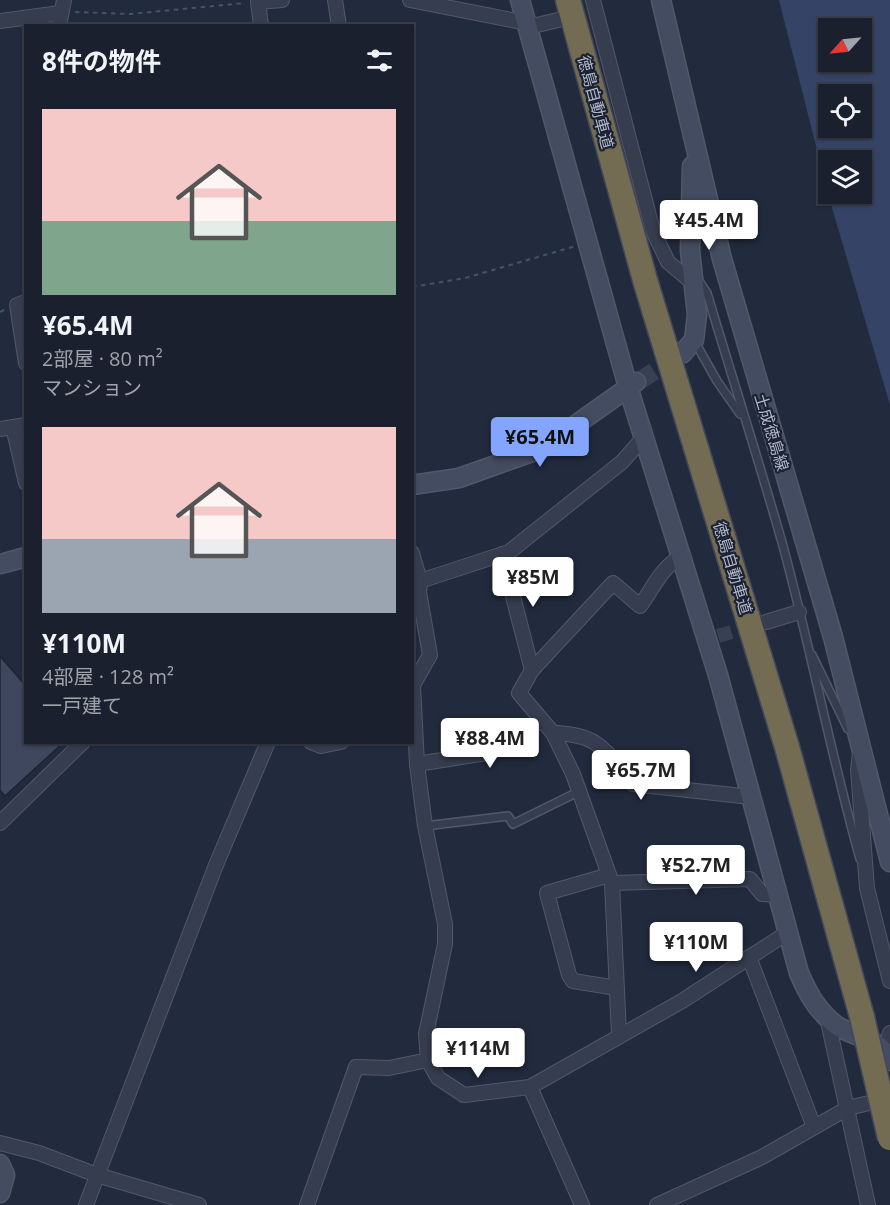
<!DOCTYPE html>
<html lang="ja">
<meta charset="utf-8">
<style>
:root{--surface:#1a202e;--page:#232836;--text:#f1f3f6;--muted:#9fa3aa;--line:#383e4a;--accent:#83a5fd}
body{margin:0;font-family:"Open Sans","Noto Sans JP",sans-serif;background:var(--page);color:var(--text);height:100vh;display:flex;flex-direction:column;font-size:22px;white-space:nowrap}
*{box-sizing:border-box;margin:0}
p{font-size:20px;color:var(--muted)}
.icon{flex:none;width:33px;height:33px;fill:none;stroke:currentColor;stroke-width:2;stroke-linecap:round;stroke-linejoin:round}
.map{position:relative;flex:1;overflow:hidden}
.side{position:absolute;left:24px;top:24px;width:390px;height:720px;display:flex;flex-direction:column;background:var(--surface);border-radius:0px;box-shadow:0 2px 4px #0004,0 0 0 2px var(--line)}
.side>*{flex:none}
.needle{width:39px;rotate:243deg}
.tools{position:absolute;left:818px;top:18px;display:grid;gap:12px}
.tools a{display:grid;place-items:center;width:54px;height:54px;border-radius:0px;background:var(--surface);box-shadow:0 2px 4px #0004,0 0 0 2px var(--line);font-size:30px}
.price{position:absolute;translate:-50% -51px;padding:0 14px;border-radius:6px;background:#fff;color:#222;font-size:20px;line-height:39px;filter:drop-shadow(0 2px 3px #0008)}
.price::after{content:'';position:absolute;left:50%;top:36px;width:18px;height:14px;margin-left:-9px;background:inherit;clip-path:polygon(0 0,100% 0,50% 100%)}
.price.on{background:var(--accent);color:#111}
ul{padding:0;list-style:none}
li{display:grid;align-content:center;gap:12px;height:318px;padding:0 18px}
li span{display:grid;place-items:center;height:186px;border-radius:0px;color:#555}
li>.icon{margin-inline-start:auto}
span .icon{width:108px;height:108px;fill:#fffc;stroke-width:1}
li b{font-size:26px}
h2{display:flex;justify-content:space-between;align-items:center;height:72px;padding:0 18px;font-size:26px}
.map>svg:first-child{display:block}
</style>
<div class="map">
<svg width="890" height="1205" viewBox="0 0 890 1205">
<rect width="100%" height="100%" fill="#222b3e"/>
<path fill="#354466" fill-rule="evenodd" d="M779 0H890V405L828 194H861V160H828V193ZM828 28H861V62H828ZM828 94H861V128H828Z"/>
<polygon fill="#3e475e" stroke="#1d2435" stroke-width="1.5" points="0,656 26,686 26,742 64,742 5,796 0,790"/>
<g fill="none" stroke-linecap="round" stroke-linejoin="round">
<polyline stroke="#384053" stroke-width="14" stroke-dasharray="14 7" stroke-linecap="butt" points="718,636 756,625"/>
<polyline stroke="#384053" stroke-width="18" stroke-dasharray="18 9" stroke-linecap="butt" points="639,381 680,355"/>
<defs>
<g id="lane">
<path d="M699 281 707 293C732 377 759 461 783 546 811 650 831 755 860 859"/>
<polyline points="695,342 717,381 740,414"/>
<polyline points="812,655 848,729"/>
<polyline points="425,826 508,816 513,824 580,791"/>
</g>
<g id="street">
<polyline points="335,0 339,26"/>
<polyline points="410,0 537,25 558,20"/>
<polyline points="593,0 653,231 668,262 694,284"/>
<polyline points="0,21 60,13"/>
<polyline points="59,26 64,0"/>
<polyline points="261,26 258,2 282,0"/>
<polyline points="26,302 17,305 26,363"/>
<polyline points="13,427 26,483"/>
<polyline points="0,429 26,425"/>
<polyline points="412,553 420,581 419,592 430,655 413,685 417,764 425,826 445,924 445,944 426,1034 428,1060 438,1078 464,1095 530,1087 682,1001 787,933"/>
<polyline points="502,554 532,670"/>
<polyline points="420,581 509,552 622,462 644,437"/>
<polyline points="766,622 799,612"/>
<path d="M553 733C600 734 605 751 633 784L751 797"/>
<polyline points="311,742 321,746 341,742"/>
<polyline points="860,753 858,770 867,888 890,981"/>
<polyline points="417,764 487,753 506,746 540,720"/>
<polyline points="0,823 83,742"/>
<polyline points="609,875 547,893 569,975 573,981 617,988"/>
<polyline points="612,883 750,879 762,894 777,895"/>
<polyline points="749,957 814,1127"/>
<polyline points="827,1017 868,1205"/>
<polyline points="890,1033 885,1050 890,1052"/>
<path d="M619 1035 612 883 573 774 553 733 519 693 532 670 613 583 640 606C652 590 662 566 681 557"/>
<polyline points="530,1087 582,1205"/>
<polyline points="0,1143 39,1153 97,1175 199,1205"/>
<polyline points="86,1205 216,865 268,742"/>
<polyline points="307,1205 356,1067 389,1068 428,1060"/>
<polyline points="657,1205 762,1157 848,1108 886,1099"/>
</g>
<g id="secondary">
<path d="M520 0 628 387 718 675 799 973C808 994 818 1012 837 1026 856 1038 881 1038 890 1061"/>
<polyline points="661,0 722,259 833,637 890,862"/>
<polyline points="682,354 694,340 697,315 690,250 692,166"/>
<polyline points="412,485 459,478 543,448 636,382"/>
<polyline points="0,564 26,557"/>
<polyline points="0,1164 5,1175 0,1193"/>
</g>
<polyline id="highway" points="568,0 645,280 787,747 862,1017"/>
</defs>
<use href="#lane" stroke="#515869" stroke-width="10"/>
<use href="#street" stroke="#515869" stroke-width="16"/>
<use href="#secondary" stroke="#515869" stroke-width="21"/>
<use href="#highway" stroke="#414859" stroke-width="27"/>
<g stroke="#42565c" stroke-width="2" stroke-dasharray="4.5 4.5" stroke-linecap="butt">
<polyline points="75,12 130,14 245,3"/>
<polyline points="412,287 465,278 576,246"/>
<polyline points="0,312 6,309"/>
</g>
<use href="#lane" stroke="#363d4e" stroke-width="7"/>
<use href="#street" stroke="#363d4e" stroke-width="14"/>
<use href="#secondary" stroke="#444c61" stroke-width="18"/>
<use href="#highway" stroke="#746b53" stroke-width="24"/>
<defs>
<polyline id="highway-bridge" points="862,1017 890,1138"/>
</defs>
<use href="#highway-bridge" stroke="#414859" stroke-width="27" stroke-linecap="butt"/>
<use href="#highway-bridge" stroke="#746b53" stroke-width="24"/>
</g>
<g text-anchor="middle" stroke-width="4.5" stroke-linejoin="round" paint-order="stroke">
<g font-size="16" fill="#b2b8c9" stroke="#1b2233">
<text transform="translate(596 102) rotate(75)" y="6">徳島自動車道</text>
<text transform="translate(772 432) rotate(73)" y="6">土成徳島線</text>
<text transform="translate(733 568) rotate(73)" y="6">徳島自動車道</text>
</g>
</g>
</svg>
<div class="tools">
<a><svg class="needle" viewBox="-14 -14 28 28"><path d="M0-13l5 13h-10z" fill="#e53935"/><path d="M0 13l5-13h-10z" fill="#9fa3aa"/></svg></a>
<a><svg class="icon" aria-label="locate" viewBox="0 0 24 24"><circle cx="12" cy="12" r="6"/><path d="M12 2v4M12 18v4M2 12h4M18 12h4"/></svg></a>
<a><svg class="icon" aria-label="layers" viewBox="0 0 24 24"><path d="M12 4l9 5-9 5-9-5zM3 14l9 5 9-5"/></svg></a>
</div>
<b class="price" style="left:709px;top:251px">¥45.4M</b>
<b class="price on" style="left:540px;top:468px">¥65.4M</b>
<b class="price" style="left:533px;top:608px">¥85M</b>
<b class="price" style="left:490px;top:769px">¥88.4M</b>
<b class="price" style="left:641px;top:801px">¥65.7M</b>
<b class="price" style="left:696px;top:896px">¥52.7M</b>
<b class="price" style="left:696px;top:973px">¥110M</b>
<b class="price" style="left:478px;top:1079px">¥114M</b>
<section class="side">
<h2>8件の物件<svg class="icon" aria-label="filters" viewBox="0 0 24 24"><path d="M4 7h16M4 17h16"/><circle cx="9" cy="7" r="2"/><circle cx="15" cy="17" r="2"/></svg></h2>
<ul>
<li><span style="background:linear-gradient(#f6c9c9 60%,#7fa58c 0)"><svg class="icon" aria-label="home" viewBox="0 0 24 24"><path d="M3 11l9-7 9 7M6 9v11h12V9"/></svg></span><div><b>¥65.4M</b><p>2部屋 · 80 m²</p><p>マンション</p></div></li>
<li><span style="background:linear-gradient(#f6c9c9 60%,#9aa5b1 0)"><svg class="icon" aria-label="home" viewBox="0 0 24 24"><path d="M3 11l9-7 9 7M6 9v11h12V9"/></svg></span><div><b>¥110M</b><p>4部屋 · 128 m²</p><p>一戸建て</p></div></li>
</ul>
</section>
</div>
